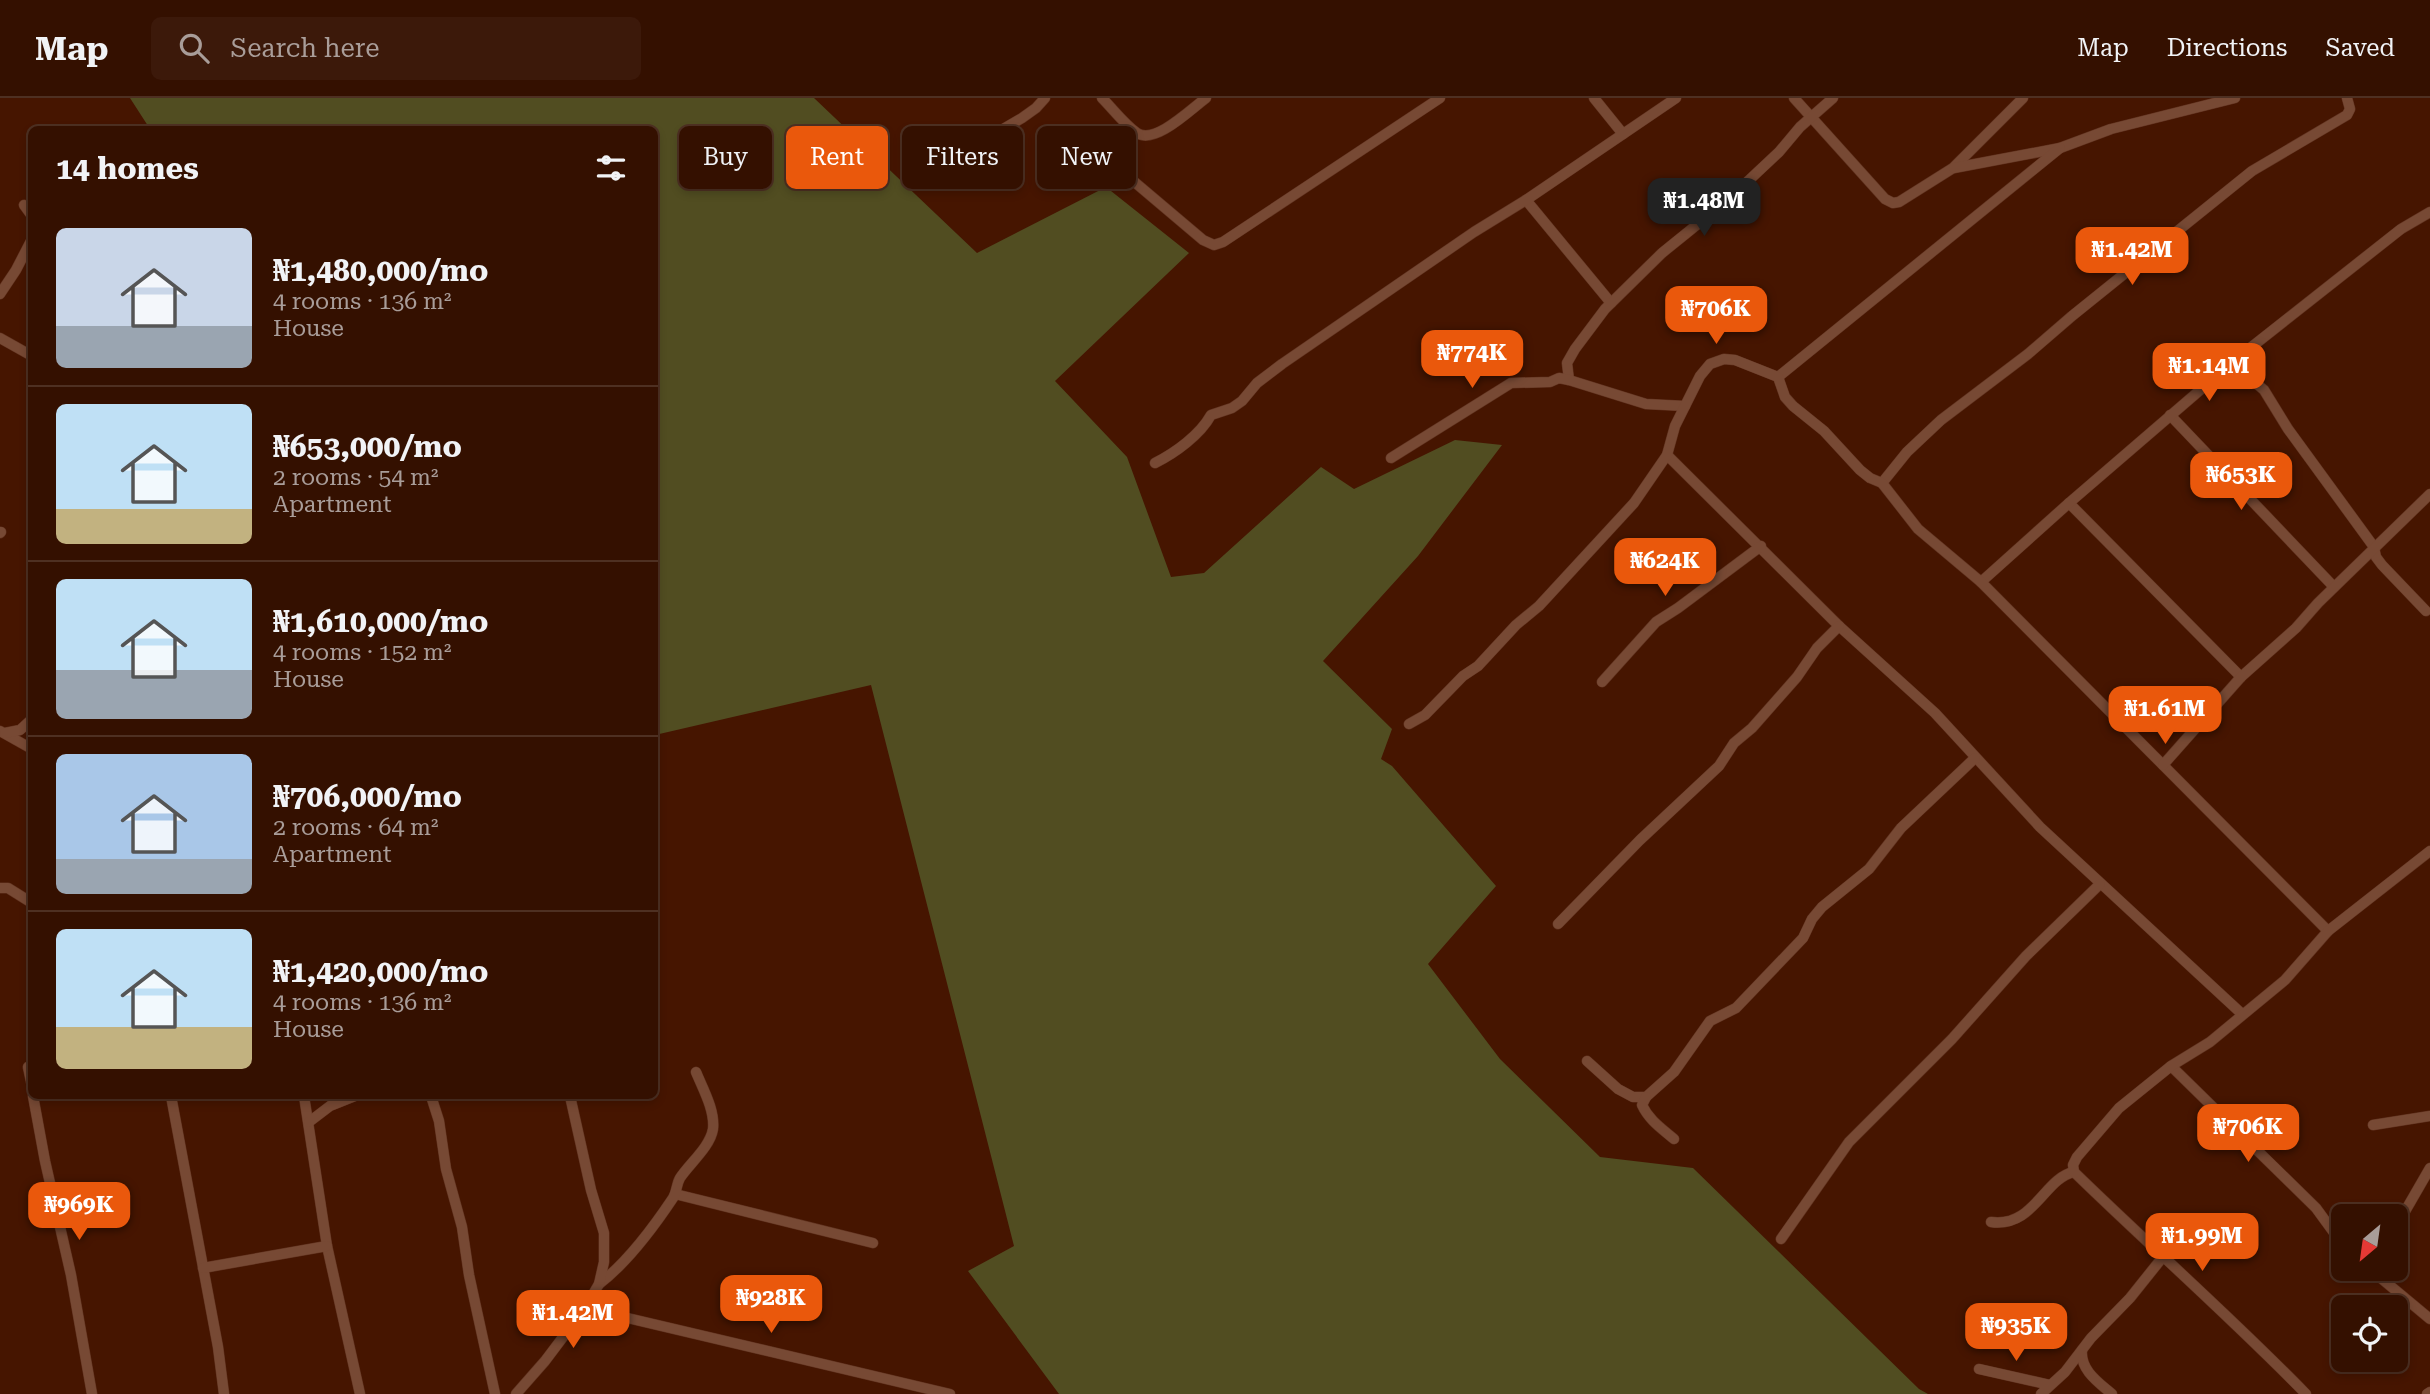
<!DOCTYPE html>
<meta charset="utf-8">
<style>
:root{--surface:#341000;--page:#3c190a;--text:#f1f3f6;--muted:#a99d99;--line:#4e3022;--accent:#ea580c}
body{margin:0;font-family:"Roboto Serif",serif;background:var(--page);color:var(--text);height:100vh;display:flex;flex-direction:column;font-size:26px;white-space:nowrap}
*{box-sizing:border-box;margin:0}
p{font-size:23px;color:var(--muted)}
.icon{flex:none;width:38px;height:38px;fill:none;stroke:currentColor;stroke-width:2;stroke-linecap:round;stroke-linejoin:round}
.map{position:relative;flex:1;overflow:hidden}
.panel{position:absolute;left:28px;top:28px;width:630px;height:973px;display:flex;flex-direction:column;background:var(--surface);border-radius:10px;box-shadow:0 4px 10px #0003,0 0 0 2px var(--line)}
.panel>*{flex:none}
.banner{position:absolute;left:679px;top:28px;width:665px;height:63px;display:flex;gap:14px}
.needle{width:46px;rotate:209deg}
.controls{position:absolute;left:2331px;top:1106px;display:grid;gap:14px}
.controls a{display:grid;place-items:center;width:77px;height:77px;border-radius:10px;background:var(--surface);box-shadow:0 4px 10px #0003,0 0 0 2px var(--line);font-size:35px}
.price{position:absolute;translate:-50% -60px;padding:0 16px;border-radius:14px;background:var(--accent);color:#fff;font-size:23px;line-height:46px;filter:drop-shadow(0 2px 4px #0008)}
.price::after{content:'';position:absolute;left:50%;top:42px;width:21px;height:16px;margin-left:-10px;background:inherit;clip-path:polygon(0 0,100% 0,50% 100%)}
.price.selected{background:#222;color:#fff}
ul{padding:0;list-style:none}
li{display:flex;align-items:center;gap:21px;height:175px;padding:0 28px}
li+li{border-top:2px solid var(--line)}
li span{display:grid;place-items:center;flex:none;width:196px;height:140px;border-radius:10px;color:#555}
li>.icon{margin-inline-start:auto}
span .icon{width:84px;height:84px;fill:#fffc;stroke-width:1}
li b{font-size:30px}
h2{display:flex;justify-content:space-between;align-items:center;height:84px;padding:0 28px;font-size:30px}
.tag{padding:0 24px;border-radius:10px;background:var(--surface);box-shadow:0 4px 10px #0003,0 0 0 2px var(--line);font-size:24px;line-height:63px}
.tag.selected{background:var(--accent);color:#fff}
header{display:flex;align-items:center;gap:42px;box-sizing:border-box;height:98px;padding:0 35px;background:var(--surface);border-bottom:2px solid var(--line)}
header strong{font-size:33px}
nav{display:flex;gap:38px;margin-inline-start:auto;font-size:24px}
.search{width:490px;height:63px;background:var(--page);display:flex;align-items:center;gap:18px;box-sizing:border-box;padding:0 24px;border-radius:10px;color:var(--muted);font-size:26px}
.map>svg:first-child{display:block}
</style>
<header>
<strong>Map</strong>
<div class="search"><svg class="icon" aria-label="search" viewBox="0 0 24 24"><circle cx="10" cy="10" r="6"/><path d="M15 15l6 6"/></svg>Search here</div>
<nav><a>Map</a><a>Directions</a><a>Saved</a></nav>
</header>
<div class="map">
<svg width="2430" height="1296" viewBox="0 0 2430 1296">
<rect width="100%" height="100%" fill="#461500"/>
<polygon fill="#514d21" points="130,0 814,0 977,155 1106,89 1189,155 1055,283 1127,359 1171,479 1204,475 1321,369 1354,391 1455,342 1502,347 1418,458 1323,563 1392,631 1381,661 1392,668 1496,788 1428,866 1500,961 1600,1059 1693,1070 1919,1291 1928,1296 1059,1296 968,1173 1014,1148 871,587 655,637 654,32 150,31"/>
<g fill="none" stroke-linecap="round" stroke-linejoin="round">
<defs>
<g id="street">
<path d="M1102 0C1113 11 1124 26 1137 35 1155 47 1191 11 1206 0"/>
<polyline points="1594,0 1623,36"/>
<polyline points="1794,0 1885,101 1893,105 1899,104 1953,70 2023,0"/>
<polyline points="907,47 935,66 945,65 1022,20 1036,10 1045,0"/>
<polyline points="1954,70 2060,50 2111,31 2235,0"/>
<polyline points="1125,76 1203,142 1214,147 1223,144 1440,0"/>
<polyline points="1526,102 1611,205"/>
<polyline points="24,107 32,118"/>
<polyline points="0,196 16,172 32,141"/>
<polyline points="0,240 32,258"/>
<polyline points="2235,262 2245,276 2264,292 2288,331 2374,449 2376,459 2382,467 2426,513"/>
<polyline points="1778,279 2060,50"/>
<polyline points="1569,282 1567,265 1575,251 1605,211 1662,155 1730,100 1779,54 1800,29 1833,0"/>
<polyline points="2170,317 2334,489"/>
<polyline points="1667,357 1839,528 1935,615 2040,729 2242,916"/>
<polyline points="1391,360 1511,285 1550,284 1559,280 1569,282 1646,306 1685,308"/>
<path d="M1155 365C1175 355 1200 337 1211 317L1232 310 1242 303 1257 285 1282 266 1474 134 1526 102 1676 0"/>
<polyline points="1882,385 1907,354 1941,322 2028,256 2072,218 2252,73 2347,17 2350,11 2347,0"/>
<polyline points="2069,405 2241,579"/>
<polyline points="0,435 1,434"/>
<polyline points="1981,484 2069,405 2235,262 2401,131 2430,114"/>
<polyline points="1602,584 1656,524 1678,510 1761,448"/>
<polyline points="1409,626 1425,617 1463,578 1478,568 1516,527 1539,508 1634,405 1667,357 1675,328 1700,278 1710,266 1724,261 1735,262 1778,279 1785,299 1793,308 1824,333 1860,372 1870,380 1882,385 1918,431 1981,484 2328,833"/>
<polyline points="0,633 32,651"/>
<polyline points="5,635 20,632 32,621"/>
<polyline points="2163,667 2241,579 2296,530 2318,505 2430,396"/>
<polyline points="0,790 8,790 32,805"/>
<polyline points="1558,826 1640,742 1719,668 1734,645 1752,630 1797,579 1817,550 1839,528"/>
<polyline points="1587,963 1618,991 1633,999 1646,999 1674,974 1710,923 1736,910 1803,840 1812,821 1822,809 1869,771 1901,730 1975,660"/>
<polyline points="2171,968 2316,1110 2343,1147"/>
<polyline points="28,969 32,988"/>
<polyline points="33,998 45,1063 71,1177 92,1296"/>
<polyline points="171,998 218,1249 224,1296"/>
<polyline points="304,998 327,1148 360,1296"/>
<polyline points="431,998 439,1023 446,1071 462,1129 469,1177 495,1296"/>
<path d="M1646 999 1642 1007C1649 1022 1661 1030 1674 1041"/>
<polyline points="309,1024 330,1008 355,998"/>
<polyline points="2373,1027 2430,1018"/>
<polyline points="675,1096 873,1145"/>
<path d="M1991 1124C2034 1130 2044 1080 2074 1074"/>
<polyline points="2396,1129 2430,1070"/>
<polyline points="1781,1141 1849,1044 1952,941 2026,858 2100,786"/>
<polyline points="203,1170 327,1148"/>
<polyline points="2370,1171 2430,1221"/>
<path d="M599 1186C628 1164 653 1130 673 1100 677 1094 676 1087 680 1080 690 1065 710 1049 713 1031 715 1012 703 991 696 974"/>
<polyline points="585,1210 950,1296"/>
<path d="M2082 1252C2080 1272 2098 1284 2112 1296"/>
<polyline points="1979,1271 2050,1287"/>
<polyline points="516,1296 545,1263 585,1210 599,1186 604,1164 604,1135 591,1092 570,998"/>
<polyline points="2041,1296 2065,1274 2091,1240 2130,1200 2162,1160"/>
<path d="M2306 1296C2231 1219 2151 1149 2074 1074L2073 1067 2077 1059 2119 1010 2171 968 2210 944 2285 882 2328 833 2430 753"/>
<polyline points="2427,1296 2430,1294"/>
</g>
</defs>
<use href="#street" stroke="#623420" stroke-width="11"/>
<use href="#street" stroke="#774934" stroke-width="10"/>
</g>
</svg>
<div class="controls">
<a><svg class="needle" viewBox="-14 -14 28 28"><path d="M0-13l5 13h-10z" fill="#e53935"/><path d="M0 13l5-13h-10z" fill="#a99d99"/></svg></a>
<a><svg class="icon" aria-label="locate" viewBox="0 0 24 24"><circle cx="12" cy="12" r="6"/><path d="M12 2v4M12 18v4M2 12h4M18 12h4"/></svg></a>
</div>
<b class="price selected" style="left:1704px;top:140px">₦1.48M</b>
<b class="price" style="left:2132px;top:189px">₦1.42M</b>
<b class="price" style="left:1716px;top:248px">₦706K</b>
<b class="price" style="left:1472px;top:292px">₦774K</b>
<b class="price" style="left:2209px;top:305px">₦1.14M</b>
<b class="price" style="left:2241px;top:414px">₦653K</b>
<b class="price" style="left:1665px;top:500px">₦624K</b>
<b class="price" style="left:2165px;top:648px">₦1.61M</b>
<b class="price" style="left:2248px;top:1066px">₦706K</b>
<b class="price" style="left:79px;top:1144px">₦969K</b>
<b class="price" style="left:2202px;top:1175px">₦1.99M</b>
<b class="price" style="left:771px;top:1237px">₦928K</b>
<b class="price" style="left:573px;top:1252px">₦1.42M</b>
<b class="price" style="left:2016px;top:1265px">₦935K</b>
<div class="banner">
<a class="tag">Buy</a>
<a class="tag selected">Rent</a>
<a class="tag">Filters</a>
<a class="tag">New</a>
</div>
<section class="panel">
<h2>14 homes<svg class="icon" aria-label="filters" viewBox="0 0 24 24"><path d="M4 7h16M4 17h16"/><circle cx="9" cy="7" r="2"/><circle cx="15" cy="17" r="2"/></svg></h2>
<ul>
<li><span style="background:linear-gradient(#c9d6e8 70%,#9aa5b1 0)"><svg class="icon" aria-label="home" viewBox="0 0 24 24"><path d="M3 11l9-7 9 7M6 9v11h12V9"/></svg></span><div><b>₦1,480,000/mo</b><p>4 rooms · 136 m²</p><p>House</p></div></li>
<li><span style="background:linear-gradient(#bfe0f5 75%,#c2b280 0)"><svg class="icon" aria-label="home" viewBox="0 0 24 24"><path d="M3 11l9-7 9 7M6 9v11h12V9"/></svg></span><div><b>₦653,000/mo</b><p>2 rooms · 54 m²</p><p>Apartment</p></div></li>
<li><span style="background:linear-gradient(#bfe0f5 65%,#9aa5b1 0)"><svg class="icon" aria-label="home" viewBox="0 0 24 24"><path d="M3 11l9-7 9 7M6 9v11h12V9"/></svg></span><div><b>₦1,610,000/mo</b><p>4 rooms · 152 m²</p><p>House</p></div></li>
<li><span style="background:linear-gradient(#a9c7e8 75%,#9aa5b1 0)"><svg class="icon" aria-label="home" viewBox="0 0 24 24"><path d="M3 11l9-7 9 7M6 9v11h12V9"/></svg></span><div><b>₦706,000/mo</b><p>2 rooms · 64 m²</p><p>Apartment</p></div></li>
<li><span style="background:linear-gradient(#bfe0f5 70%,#c2b280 0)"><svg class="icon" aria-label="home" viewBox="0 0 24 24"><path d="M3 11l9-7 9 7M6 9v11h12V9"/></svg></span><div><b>₦1,420,000/mo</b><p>4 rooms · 136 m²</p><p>House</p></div></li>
</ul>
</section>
</div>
